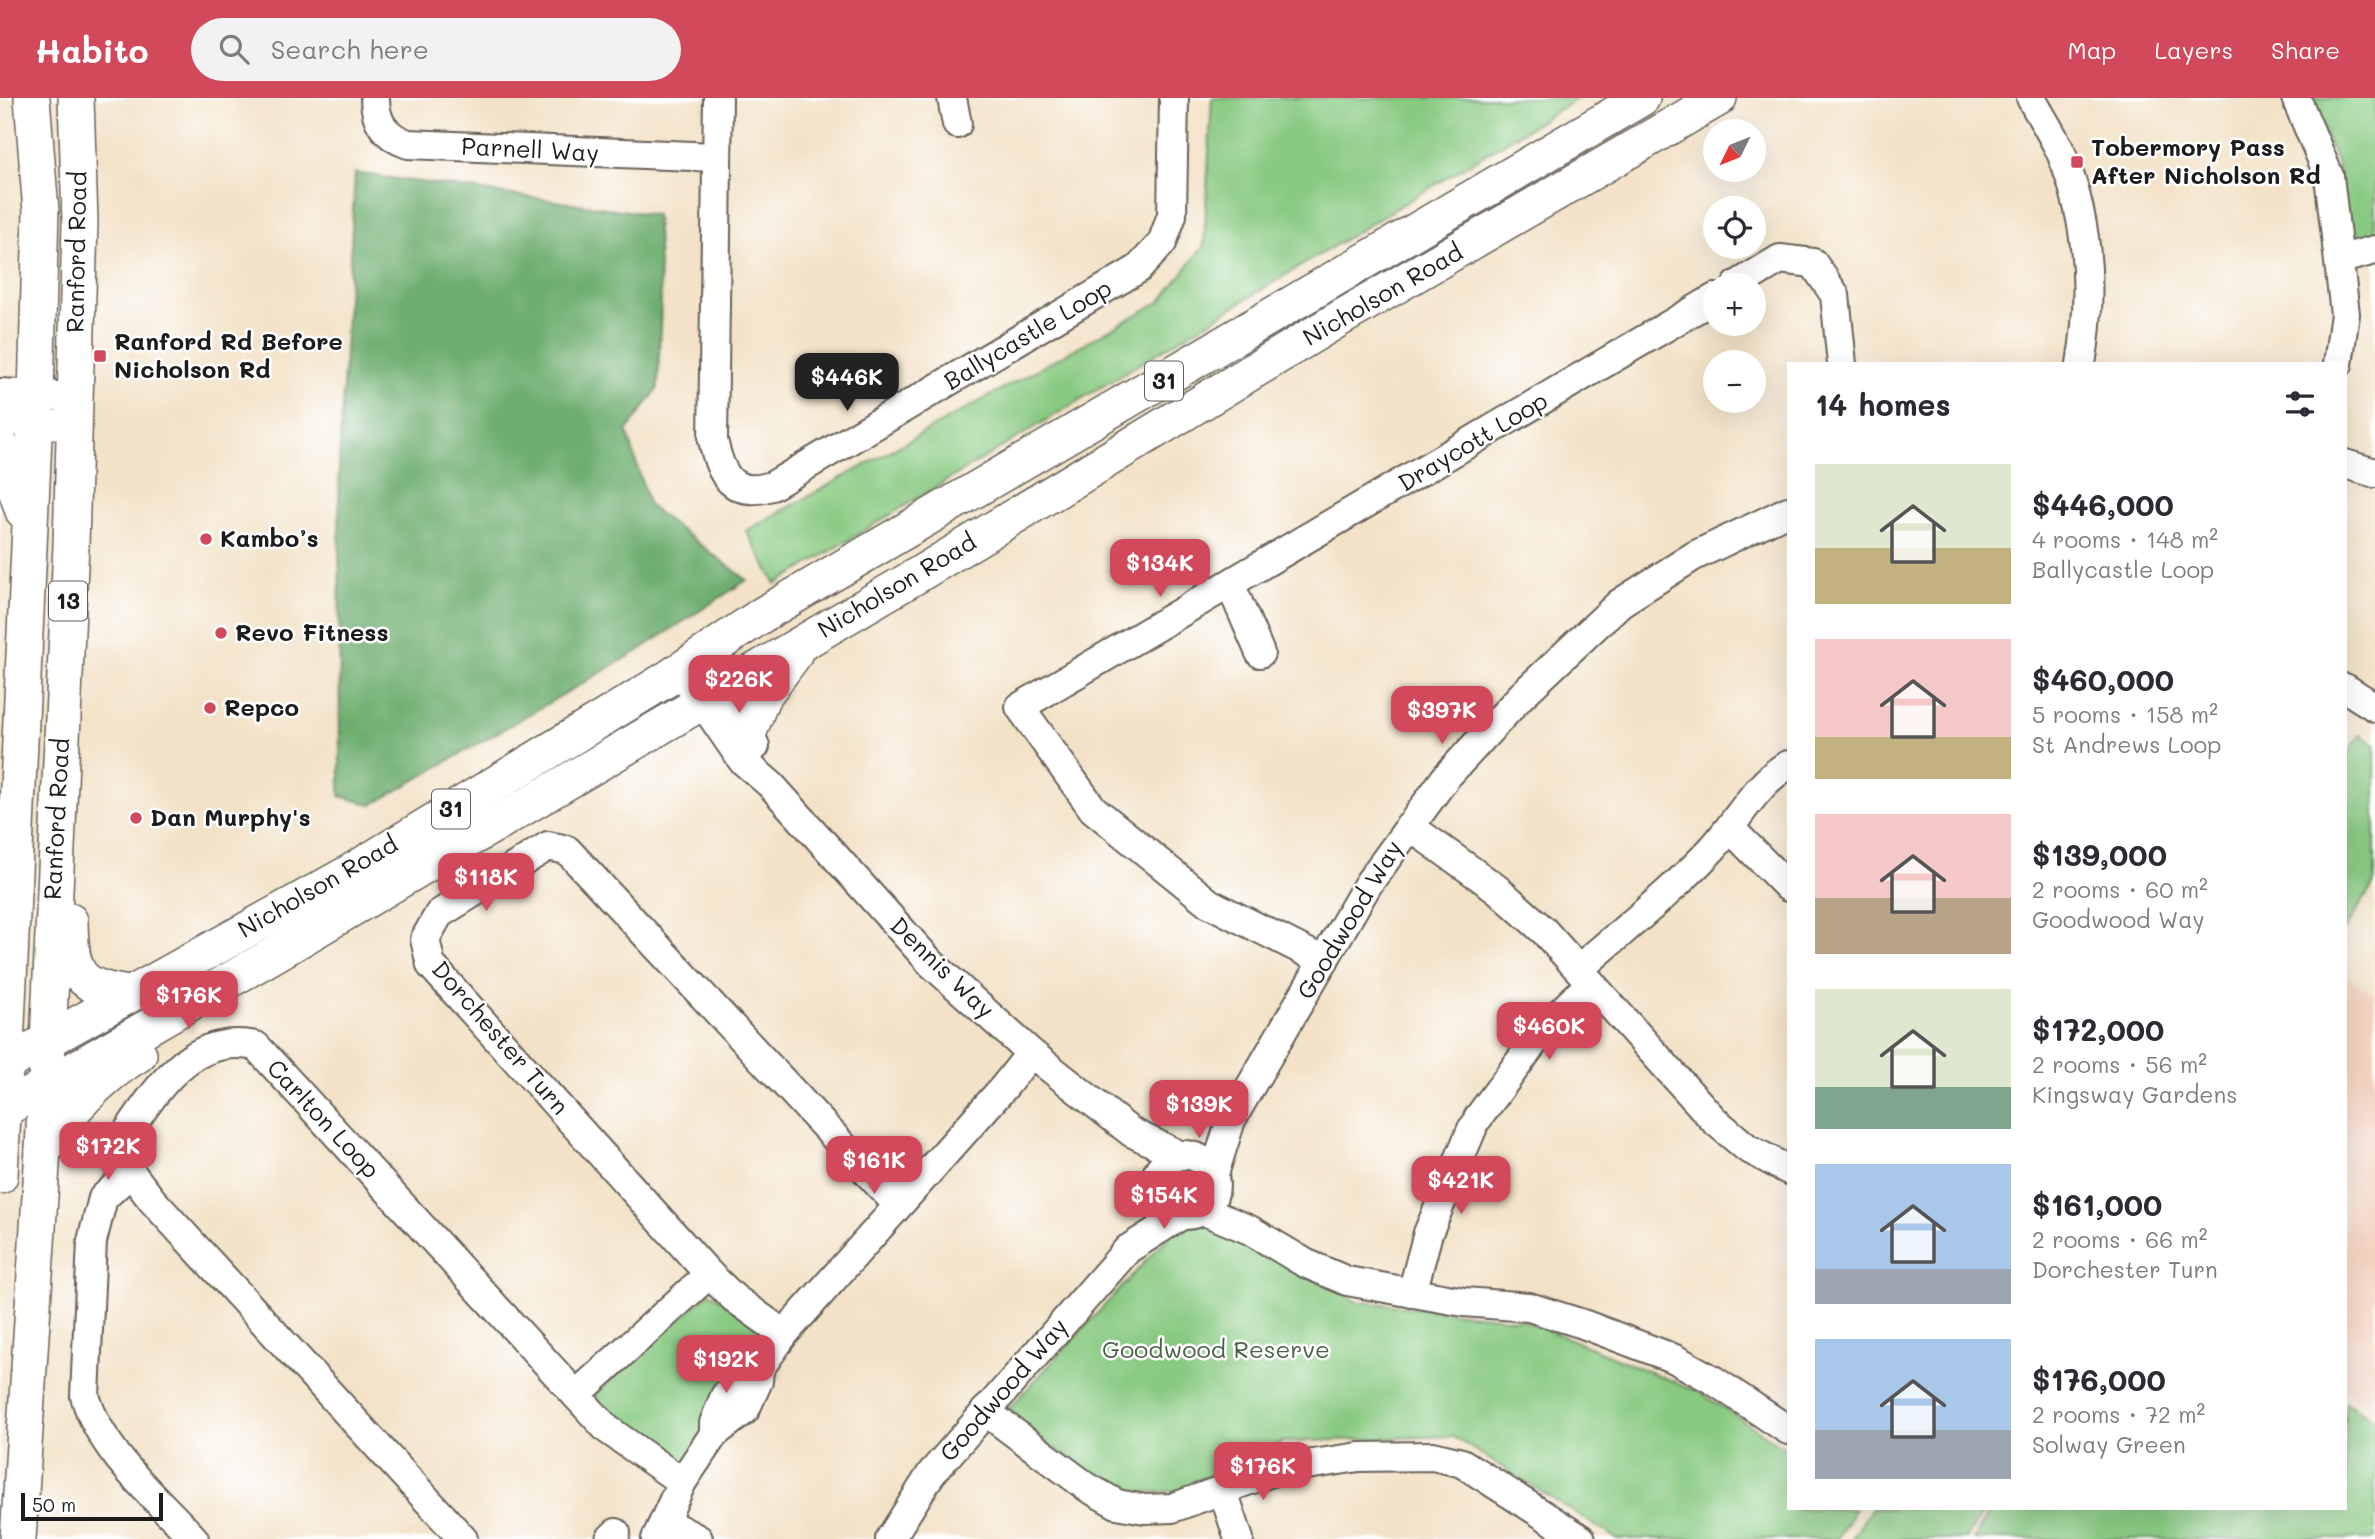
<!DOCTYPE html>
<meta charset="utf-8">
<style>
:root{--surface:#fff;--page:#f2f2f3;--text:#2b2b33;--muted:#7c7c81;--accent:#d1495b}
body{margin:0;font-family:Mali,sans-serif;background:var(--page);color:var(--text);height:100vh;display:flex;flex-direction:column;font-size:26px;white-space:nowrap}
*{box-sizing:border-box;margin:0}
p{font-size:23px;color:var(--muted)}
.icon{flex:none;width:38px;height:38px;fill:none;stroke:currentColor;stroke-width:2;stroke-linecap:round;stroke-linejoin:round}
.map{position:relative;flex:1;overflow:hidden}
.drawer{position:absolute;left:1787px;top:264px;width:560px;height:1148px;display:flex;flex-direction:column;background:var(--surface);border-radius:0px;box-shadow:0 7px 28px #0002}
.drawer>*{flex:none}
.needle{width:46px;rotate:227deg}
.controls{position:absolute;left:1703px;top:21px;display:grid;gap:14px}
.controls a{display:grid;place-items:center;width:63px;height:63px;border-radius:50%;background:var(--surface);box-shadow:0 7px 28px #0002;font-size:35px}
.scale{position:absolute;left:21px;bottom:18px;width:142px;box-sizing:border-box;padding-left:7px;border:4px solid #1c1c1c;border-top:0;font-size:19px;line-height:24px;white-space:nowrap;color:#1c1c1c;-webkit-text-stroke:5px #fff;paint-order:stroke}
.price{position:absolute;translate:-50% -60px;padding:0 16px;border-radius:14px;background:var(--accent);color:#fff;font-size:23px;line-height:46px;filter:drop-shadow(0 2px 4px #0008)}
.price::after{content:'';position:absolute;left:50%;top:42px;width:21px;height:16px;margin-left:-10px;background:inherit;clip-path:polygon(0 0,100% 0,50% 100%)}
.price.selected{background:#222;color:#fff}
ul{padding:0;list-style:none}
li{display:flex;align-items:center;gap:21px;height:175px;padding:0 28px}
li span{display:grid;place-items:center;flex:none;width:196px;height:140px;border-radius:0px;color:#555}
li>.icon{margin-inline-start:auto}
span .icon{width:84px;height:84px;fill:#fffc;stroke-width:1}
li b{font-size:30px}
h2{display:flex;justify-content:space-between;align-items:center;height:84px;padding:0 28px;font-size:30px}
header{display:flex;align-items:center;gap:42px;box-sizing:border-box;height:98px;padding:0 35px;background:var(--accent);color:#fff}
header strong{font-size:33px}
nav{display:flex;gap:38px;margin-inline-start:auto;font-size:24px}
.search{width:490px;height:63px;background:var(--page);display:flex;align-items:center;gap:18px;box-sizing:border-box;padding:0 24px;border-radius:38px;color:var(--muted);font-size:26px}
.map>svg:first-child{display:block}
</style>
<header>
<strong>Habito</strong>
<div class="search"><svg class="icon" aria-label="search" viewBox="0 0 24 24"><circle cx="10" cy="10" r="6"/><path d="M15 15l6 6"/></svg>Search here</div>
<nav><a>Map</a><a>Layers</a><a>Share</a></nav>
</header>
<div class="map">
<svg width="2375" height="1441" viewBox="0 0 2375 1441">
<rect width="100%" height="100%" fill="#fff"/>
<filter id="ink" filterUnits="userSpaceOnUse"><feTurbulence type="fractalNoise" baseFrequency=".0143" numOctaves="2"/><feDisplacementMap in="SourceGraphic" scale="14" xChannelSelector="R" yChannelSelector="G"/><feConvolveMatrix kernelMatrix="1 2 1 2 8 2 1 2 1" color-interpolation-filters="sRGB"/></filter>
<filter id="wash" filterUnits="userSpaceOnUse"><feTurbulence type="fractalNoise" baseFrequency=".00686" numOctaves="4" result="noise"/><feDisplacementMap in="SourceGraphic" scale="28" xChannelSelector="R" yChannelSelector="G"/><feGaussianBlur stdDeviation="1.57" result="paint"/><feColorMatrix in="noise" values="0 0 0 0 0 0 0 0 0 0 0 0 0 0 0 0 0 1.4 0 .05"/><feComposite in="paint" operator="in"/></filter>
<g filter="url(#wash)">
<rect width="100%" height="100%" fill="#f3e2c7"/>
<polygon fill="#f4d3c0" points="2345,877 2375,897 2375,1312 2345,1292"/>
<g fill="#89ca82" stroke="#52734f" stroke-width="2">
<polygon points="1212,0 1578,0 776,486 746,433 1161,203 1204,147"/>
<polygon points="2311,0 2375,0 2375,148 2352,153 2337,66"/>
<polygon points="2360,637 2375,646 2375,784 2345,831 2345,660"/>
<polygon points="1194,1111 1355,1203 1523,1222 1699,1294 1788,1352 1788,1410 1855,1411 1837,1441 1617,1441 1452,1338 1282,1344 1178,1393 1121,1395 1004,1316"/>
<polygon points="710,1194 767,1236 684,1369 639,1344 592,1300"/>
<polygon points="2345,1304 2375,1322 2375,1441 1974,1441 1991,1411 2345,1410"/>
<polygon points="1871,1411 1871,1410 1985,1411 1966,1441 1852,1441"/>
</g>
<polygon fill="#6eae70" stroke="#456546" stroke-width="2" points="355,75 656,117 661,202 658,290 627,333 649,408 747,482 635,555 372,707 340,698 339,362"/>
</g>
<g filter="url(#ink)">
<g fill="none" stroke-linecap="round" stroke-linejoin="round">
<defs>
<g id="minor">
<path d="M375 0C375 24 385 38 408 46L716 59"/>
<path d="M718 0 713 342C721 378 732 400 772 388L1138 171 1162 145 1172 117 1174 0"/>
<polyline points="952,0 957,26"/>
<path d="M2031 0C2041 19 2054 38 2062 57 2089 124 2093 196 2081 266"/>
<polyline points="2296,0 2329,78 2345,216 2338,266"/>
<polyline points="2341,161 2375,152"/>
<polyline points="1737,187 1780,161 1813,165 1835,197 1842,266"/>
<polyline points="0,295 74,299"/>
<polyline points="0,322 73,328"/>
<polyline points="2345,366 2375,375"/>
<polyline points="1231,488 1260,555"/>
<polyline points="699,560 749,634 755,648"/>
<polyline points="680,572 742,662 771,687 931,865 1031,955 1131,1034 1179,1057"/>
<polyline points="2345,590 2375,609"/>
<polyline points="1409,728 1497,791 1544,833 1714,1022 1747,1050 1788,1072"/>
<polyline points="1730,730 1788,789"/>
<polyline points="1324,863 1209,805 1093,711 1020,609 1715,200"/>
<path d="M1579 871C1623 832 1672 794 1712 751 1737 724 1756 685 1788 667"/>
<polyline points="1478,1020 1546,928 1591,885"/>
<circle cx="1185" cy="1087" r="30"/>
<path d="M130 1075 103 1100 92 1143 85 1298C102 1356 154 1397 194 1441"/>
<polyline points="1214,1076 1231,1022 1368,786 1446,679 1522,597 1620,505 1694,458 1788,413"/>
<polyline points="1202,1112 1250,1132 1305,1165 1347,1183 1464,1204 1529,1209 1583,1226 1675,1261 1713,1282 1788,1332"/>
<polyline points="1412,1195 1428,1135 1472,1031"/>
<polyline points="784,1236 734,1200 709,1176 431,867 425,841 439,816 548,748 567,752 898,1107"/>
<polyline points="576,1297 709,1176"/>
<polyline points="985,1313 1087,1389 1117,1406 1145,1411 1172,1410 1280,1371 1359,1359 1433,1358 1462,1365 1581,1441"/>
<polyline points="714,1336 745,1312 758,1283 759,1271 784,1236 1004,989 1031,955"/>
<polyline points="1223,1393 1239,1441"/>
<polyline points="665,1424 698,1441"/>
<path d="M463 1441 152 1102 122 1063 120 1044C155 996 187 934 256 948L607 1331 682 1384"/>
<polyline points="610,1441 616,1435"/>
<polyline points="656,1441 682,1384 714,1336 714,1325 725,1298 747,1274 759,1271"/>
<polyline points="890,1441 931,1376 1128,1151 1182,1117"/>
</g>
<g id="major">
<polyline points="0,346 23,413"/>
<polyline points="749,634 762,600 794,557"/>
<path d="M70 823C71 876 77 890 131 896"/>
<polyline points="0,969 349,775 667,581 762,517 1642,0"/>
<polyline points="0,1014 270,859 916,478 1339,221 1719,0"/>
<path d="M43 1052C67 1015 101 979 139 956"/>
<polyline points="0,1078 36,297 41,114 32,0"/>
<polyline points="18,1441 43,1052 71,447 80,124 76,0"/>
</g>
</defs>
<use href="#minor" stroke="#676158" stroke-width="32"/>
<use href="#major" stroke="#676158" stroke-width="38"/>
<use href="#minor" stroke="#fff" stroke-width="28"/>
<use href="#major" stroke="#fff" stroke-width="35"/>
</g>
</g>
<g fill="#d1495b" stroke="#fff" stroke-width="2.5">
<rect x="2070" y="57" width="14" height="14" rx="3.5"/>
<rect x="93" y="251" width="14" height="14" rx="3.5"/>
<circle cx="206" cy="441" r="7"/>
<circle cx="221" cy="535" r="7"/>
<circle cx="210" cy="610" r="7"/>
<circle cx="136" cy="720" r="7"/>
</g>
<g text-anchor="middle" stroke-width="5" stroke-linejoin="round" paint-order="stroke">
<g fill="#fff" stroke="#606060" stroke-width="2">
<rect x="1145" y="263.5" width="38" height="39" rx="5"/>
<rect x="49" y="483.5" width="38" height="39" rx="5"/>
<rect x="432" y="691.5" width="38" height="39" rx="5"/>
</g>
<g font-size="23" font-weight="bold" fill="#1c1c1c">
<text x="1164" y="291">31</text>
<text x="68" y="511">13</text>
<text x="451" y="719">31</text>
</g>
<g font-size="24" font-weight="bold" fill="#1c1c1c" stroke="#fff" text-anchor="start">
<text x="2091" y="58">Tobermory Pass<tspan x="2091" dy="28">After Nicholson Rd</tspan></text>
<text x="114" y="252">Ranford Rd Before<tspan x="114" dy="28">Nicholson Rd</tspan></text>
<text x="220" y="449">Kambo’s</text>
<text x="235" y="543">Revo Fitness</text>
<text x="224" y="618">Repco</text>
<text x="150" y="728">Dan Murphy's</text>
</g>
<g font-size="24" fill="#1c1c1c" stroke="#fff">
<text transform="translate(530 52) rotate(3)" y="8">Parnell Way</text>
<text transform="translate(77 154) rotate(-89)" y="8">Ranford Road</text>
<text transform="translate(1383 197) rotate(-30)" y="8">Nicholson Road</text>
<text transform="translate(1028 237) rotate(-31)" y="8">Ballycastle Loop</text>
<text transform="translate(1473 344) rotate(-31)" y="8">Draycott Loop</text>
<text transform="translate(897 488) rotate(-31)" y="8">Nicholson Road</text>
<text transform="translate(57 721) rotate(-87)" y="8">Ranford Road</text>
<text transform="translate(318 789) rotate(-30)" y="8">Nicholson Road</text>
<text transform="translate(1350 822) rotate(-59)" y="8">Goodwood Way</text>
<text transform="translate(942 870) rotate(44)" y="8">Dennis Way</text>
<text transform="translate(500 940) rotate(49)" y="8">Dorchester Turn</text>
<text transform="translate(323 1021) rotate(47)" y="8">Carlton Loop</text>
<text transform="translate(1004 1292) rotate(-49)" y="8">Goodwood Way</text>
</g>
<g font-size="24" fill="#486245" stroke="#fff">
<text x="1216" y="1260">Goodwood Reserve</text>
</g>
</g>
</svg>
<div class="controls">
<a><svg class="needle" viewBox="-14 -14 28 28"><path d="M0-13l5 13h-10z" fill="#e53935"/><path d="M0 13l5-13h-10z" fill="#7c7c81"/></svg></a>
<a><svg class="icon" aria-label="locate" viewBox="0 0 24 24"><circle cx="12" cy="12" r="6"/><path d="M12 2v4M12 18v4M2 12h4M18 12h4"/></svg></a>
<a>+</a>
<a>−</a>
</div>
<div class="scale">50 m</div>
<b class="price selected" style="left:847px;top:315px">$446K</b>
<b class="price" style="left:1160px;top:501px">$134K</b>
<b class="price" style="left:739px;top:617px">$226K</b>
<b class="price" style="left:1442px;top:648px">$397K</b>
<b class="price" style="left:486px;top:815px">$118K</b>
<b class="price" style="left:189px;top:933px">$176K</b>
<b class="price" style="left:1549px;top:964px">$460K</b>
<b class="price" style="left:1199px;top:1042px">$139K</b>
<b class="price" style="left:108px;top:1084px">$172K</b>
<b class="price" style="left:874px;top:1098px">$161K</b>
<b class="price" style="left:1461px;top:1118px">$421K</b>
<b class="price" style="left:1164px;top:1133px">$154K</b>
<b class="price" style="left:726px;top:1297px">$192K</b>
<b class="price" style="left:1263px;top:1404px">$176K</b>
<section class="drawer">
<h2>14 homes<svg class="icon" aria-label="filters" viewBox="0 0 24 24"><path d="M4 7h16M4 17h16"/><circle cx="9" cy="7" r="2"/><circle cx="15" cy="17" r="2"/></svg></h2>
<ul>
<li><span style="background:linear-gradient(#dfe7d0 60%,#c2b280 0)"><svg class="icon" aria-label="home" viewBox="0 0 24 24"><path d="M3 11l9-7 9 7M6 9v11h12V9"/></svg></span><div><b>$446,000</b><p>4 rooms · 148 m²</p><p>Ballycastle Loop</p></div></li>
<li><span style="background:linear-gradient(#f6c9c9 70%,#c2b280 0)"><svg class="icon" aria-label="home" viewBox="0 0 24 24"><path d="M3 11l9-7 9 7M6 9v11h12V9"/></svg></span><div><b>$460,000</b><p>5 rooms · 158 m²</p><p>St Andrews Loop</p></div></li>
<li><span style="background:linear-gradient(#f6c9c9 60%,#b9a48a 0)"><svg class="icon" aria-label="home" viewBox="0 0 24 24"><path d="M3 11l9-7 9 7M6 9v11h12V9"/></svg></span><div><b>$139,000</b><p>2 rooms · 60 m²</p><p>Goodwood Way</p></div></li>
<li><span style="background:linear-gradient(#dfe7d0 70%,#7fa58c 0)"><svg class="icon" aria-label="home" viewBox="0 0 24 24"><path d="M3 11l9-7 9 7M6 9v11h12V9"/></svg></span><div><b>$172,000</b><p>2 rooms · 56 m²</p><p>Kingsway Gardens</p></div></li>
<li><span style="background:linear-gradient(#a9c7e8 75%,#9aa5b1 0)"><svg class="icon" aria-label="home" viewBox="0 0 24 24"><path d="M3 11l9-7 9 7M6 9v11h12V9"/></svg></span><div><b>$161,000</b><p>2 rooms · 66 m²</p><p>Dorchester Turn</p></div></li>
<li><span style="background:linear-gradient(#a9c7e8 65%,#9aa5b1 0)"><svg class="icon" aria-label="home" viewBox="0 0 24 24"><path d="M3 11l9-7 9 7M6 9v11h12V9"/></svg></span><div><b>$176,000</b><p>2 rooms · 72 m²</p><p>Solway Green</p></div></li>
</ul>
</section>
</div>
